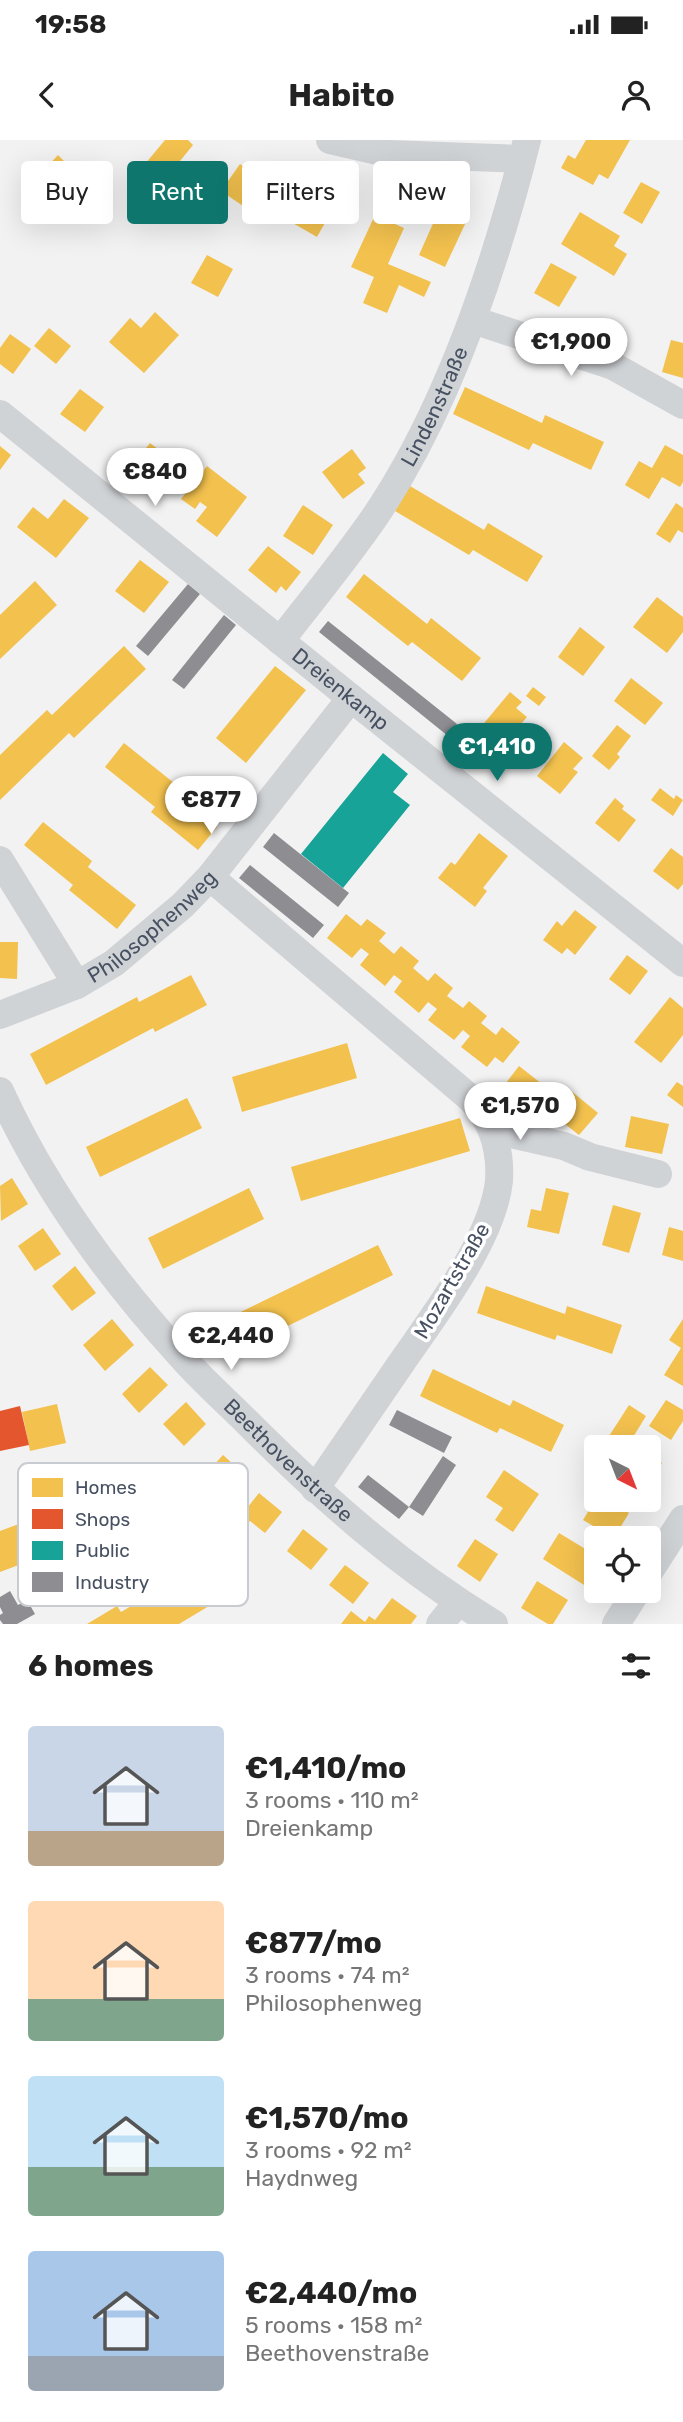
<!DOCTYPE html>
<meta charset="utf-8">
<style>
:root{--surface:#fff;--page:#f6f6f6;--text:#222;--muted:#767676;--accent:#0f766e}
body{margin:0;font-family:Rubik,sans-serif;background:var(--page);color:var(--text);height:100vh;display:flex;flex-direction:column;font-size:26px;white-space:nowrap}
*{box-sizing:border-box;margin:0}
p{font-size:23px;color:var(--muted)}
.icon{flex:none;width:38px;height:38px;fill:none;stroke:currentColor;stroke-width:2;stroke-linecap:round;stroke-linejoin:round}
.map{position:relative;height:1484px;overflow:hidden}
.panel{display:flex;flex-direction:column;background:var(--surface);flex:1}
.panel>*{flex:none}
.top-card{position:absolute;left:21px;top:21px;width:642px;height:63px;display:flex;gap:14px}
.needle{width:46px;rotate:138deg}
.fabs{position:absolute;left:584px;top:1295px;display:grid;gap:14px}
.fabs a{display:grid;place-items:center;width:77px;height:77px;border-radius:7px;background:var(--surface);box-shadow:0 7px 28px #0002;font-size:35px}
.price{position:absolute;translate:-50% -60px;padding:0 16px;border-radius:24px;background:#fff;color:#222;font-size:23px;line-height:46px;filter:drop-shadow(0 2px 4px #0008)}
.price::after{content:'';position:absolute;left:50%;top:42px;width:21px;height:16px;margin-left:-10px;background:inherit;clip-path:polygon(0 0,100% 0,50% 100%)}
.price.selected{background:var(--accent);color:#fff}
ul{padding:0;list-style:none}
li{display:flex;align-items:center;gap:21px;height:175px;padding:0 28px}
li span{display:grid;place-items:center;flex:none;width:196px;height:140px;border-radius:7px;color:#555}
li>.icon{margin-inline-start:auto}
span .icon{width:84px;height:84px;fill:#fffc;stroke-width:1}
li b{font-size:30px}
h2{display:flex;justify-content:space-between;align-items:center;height:84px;padding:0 28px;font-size:30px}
.pill{padding:0 24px;border-radius:7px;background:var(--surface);box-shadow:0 7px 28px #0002;font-size:24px;line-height:63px}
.pill.selected{background:var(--accent);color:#fff}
.status{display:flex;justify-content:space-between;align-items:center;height:49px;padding:0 35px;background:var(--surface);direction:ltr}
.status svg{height:19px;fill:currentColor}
header{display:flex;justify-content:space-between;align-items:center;height:91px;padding:0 28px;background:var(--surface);font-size:32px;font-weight:700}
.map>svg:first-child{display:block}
</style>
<div class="status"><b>19:58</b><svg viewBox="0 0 49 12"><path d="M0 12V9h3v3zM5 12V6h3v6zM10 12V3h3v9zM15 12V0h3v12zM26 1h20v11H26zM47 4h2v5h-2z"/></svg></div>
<header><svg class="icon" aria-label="back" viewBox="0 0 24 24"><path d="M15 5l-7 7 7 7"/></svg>Habito<svg class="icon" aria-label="person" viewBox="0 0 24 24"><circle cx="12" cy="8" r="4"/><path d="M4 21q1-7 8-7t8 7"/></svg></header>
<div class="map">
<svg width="683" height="1484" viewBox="0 0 683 1484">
<rect width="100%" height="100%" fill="#f3f2f2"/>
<g fill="#f2c14e">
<polygon points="165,0 188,0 193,5 180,21 201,39 175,69 135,36"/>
<polygon points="586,0 630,0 608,39 599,34 593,45 561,28 568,15 575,19"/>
<polygon points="58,15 72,29 79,22 96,38 65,71 33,42"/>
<polygon points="240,24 262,39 243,66 221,51"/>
<polygon points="641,42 660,52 642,84 623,73"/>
<polygon points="310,50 335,65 317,97 291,82"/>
<polygon points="439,70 466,82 445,127 419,115"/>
<polygon points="580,72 620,96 614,106 627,114 614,136 561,104"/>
<polygon points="375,75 404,88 388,124 431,142 424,157 399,145 387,173 363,163 374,137 351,127"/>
<polygon points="207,115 233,129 218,157 191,143"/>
<polygon points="551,123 577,137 559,167 534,153"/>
<polygon points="155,172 179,195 144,233 109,202 130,178 141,188"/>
<polygon points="49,188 71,206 56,224 34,206"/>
<polygon points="10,194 31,209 13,234 0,224 0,208"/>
<polygon points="671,200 683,203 683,238 662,232"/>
<polygon points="465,247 542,283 545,275 604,302 591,330 533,303 529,310 453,274"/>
<polygon points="80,249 104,267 85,292 60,274"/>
<polygon points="150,303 171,319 150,346 129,330"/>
<polygon points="665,305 683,315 683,342 680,347 662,337 649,359 625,345 639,321 652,328"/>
<polygon points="0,306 11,315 0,330"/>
<polygon points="352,309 366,328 358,334 365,343 343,359 322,332"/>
<polygon points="207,326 247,357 217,397 196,381 207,367 200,362 195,369 181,359"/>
<polygon points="410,346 484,390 488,383 543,416 527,442 473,410 469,415 395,371"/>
<polygon points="64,359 89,378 56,418 17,387 33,367 48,379"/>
<polygon points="676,363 683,368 683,393 678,390 670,403 656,394"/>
<polygon points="303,365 333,385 313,415 283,396"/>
<polygon points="268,406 301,432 286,451 281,446 276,453 248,430"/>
<polygon points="140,420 169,442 144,473 115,451"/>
<polygon points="364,434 427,484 431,478 481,518 462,541 412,502 408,506 346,457"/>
<polygon points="35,441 57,465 0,519 0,475"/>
<polygon points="657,457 683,477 683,492 667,513 633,487"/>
<polygon points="580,487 605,507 583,536 558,517"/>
<polygon points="124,506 146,529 74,598 69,593 0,660 0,615 47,570 52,575"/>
<polygon points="275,526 306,550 246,623 216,598"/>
<polygon points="631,538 663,563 645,585 614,561"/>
<polygon points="533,547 546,557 539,566 526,556"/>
<polygon points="510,552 522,562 516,568 527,577 502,606 480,588"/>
<polygon points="617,585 631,596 617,614 620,617 609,630 592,616"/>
<polygon points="564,602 583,618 573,629 578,632 560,654 537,636"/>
<polygon points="124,603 174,643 169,649 217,687 198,710 151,672 155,667 105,627"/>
<polygon points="660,648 674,659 676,655 683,660 673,676 651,660"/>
<polygon points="615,658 624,666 622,669 636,680 619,702 595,683"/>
<polygon points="43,682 92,721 88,727 136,765 117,789 69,750 73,745 24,705"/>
<polygon points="479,693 508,716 483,748 487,751 475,767 438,738 451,722 455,725"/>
<polygon points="671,708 683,717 683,744 678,750 653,731"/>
<polygon points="575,770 597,787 575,815 567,808 562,814 543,800 557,781 562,786"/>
<polygon points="346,774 361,786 367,779 386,793 379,801 394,814 401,806 419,821 413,828 428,841 435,833 453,848 447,856 463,868 469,861 487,876 481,883 496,895 502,887 520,902 503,923 495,917 487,927 461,907 470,896 463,890 454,900 428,880 437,869 428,862 419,873 394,852 402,841 394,835 385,846 360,825 369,814 361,808 352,818 327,798"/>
<polygon points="0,802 18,802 17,839 0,838"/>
<polygon points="627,815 648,831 630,855 609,839"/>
<polygon points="191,835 207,865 155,892 153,888 46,945 30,914 137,857 139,862"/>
<polygon points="670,857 683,868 683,895 661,923 634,902"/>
<polygon points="347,903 357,938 242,972 232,937"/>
<polygon points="519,926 542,944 525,965 502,948"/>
<polygon points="677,942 683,946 683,967 667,955"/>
<polygon points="570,950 598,973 579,995 551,973"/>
<polygon points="187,958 202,988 100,1037 86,1007"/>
<polygon points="631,976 669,984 662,1014 625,1007"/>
<polygon points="460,978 470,1011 301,1061 291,1027"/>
<polygon points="12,1038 28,1064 1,1081 0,1046"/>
<polygon points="249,1048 264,1079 163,1129 148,1098"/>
<polygon points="546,1048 569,1053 559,1094 527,1087 531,1069 541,1071"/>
<polygon points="613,1065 641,1073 629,1113 602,1105"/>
<polygon points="669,1087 683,1091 683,1121 662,1115"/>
<polygon points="43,1088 61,1114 35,1131 18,1106"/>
<polygon points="378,1105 393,1135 234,1212 220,1182"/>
<polygon points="75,1126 96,1153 72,1171 52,1146"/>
<polygon points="486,1146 565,1174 567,1166 622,1185 612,1214 557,1195 555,1200 477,1173"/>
<polygon points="112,1179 134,1205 105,1231 83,1205"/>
<polygon points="683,1179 683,1246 664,1235 681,1208 669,1200"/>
<polygon points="150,1227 168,1245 139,1273 122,1254"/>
<polygon points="433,1229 510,1266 513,1260 564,1285 551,1312 500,1288 497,1293 420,1256"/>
<polygon points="666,1260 683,1270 683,1281 671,1300 649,1286"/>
<polygon points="186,1262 206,1284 184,1306 163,1284"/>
<polygon points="57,1264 66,1303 30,1311 22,1272"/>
<polygon points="629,1265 646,1276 627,1307 602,1307"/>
<polygon points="223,1315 244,1334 222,1358 201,1339"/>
<polygon points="649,1315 662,1323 649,1343"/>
<polygon points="504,1330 539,1354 513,1392 495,1380 503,1368 486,1357"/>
<polygon points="131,1347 144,1383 58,1416 56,1411 0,1432 0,1391 43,1375 45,1380"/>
<polygon points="259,1353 282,1372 265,1393 250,1381 242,1391 227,1379 238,1367 244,1372"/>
<polygon points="595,1360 606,1360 629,1373 614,1398 583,1380"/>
<polygon points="303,1389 328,1409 311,1430 287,1411"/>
<polygon points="559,1393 597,1416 597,1425 584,1445 543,1419"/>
<polygon points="475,1399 498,1414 480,1442 457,1426"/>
<polygon points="345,1425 369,1443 353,1464 329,1445"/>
<polygon points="199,1426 219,1460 179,1484 87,1484 117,1466 121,1472"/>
<polygon points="537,1441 568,1460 553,1484 548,1484 521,1468"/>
<polygon points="392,1458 417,1476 411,1484 341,1484 351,1471 365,1482 369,1476 375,1480"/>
</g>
<polygon fill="#e4572e" points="20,1266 29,1305 0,1311 0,1271"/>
<polygon fill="#17a398" points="383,613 408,634 393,652 410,665 343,748 301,714"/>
<g fill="#8d8d92">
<polygon points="188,444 200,454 148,516 136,506"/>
<polygon points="224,475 236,485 184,549 172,540"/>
<polygon points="328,481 457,584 448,596 319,492"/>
<polygon points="274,693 349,753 338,767 263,707"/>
<polygon points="250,725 324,785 313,798 239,738"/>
<polygon points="397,1270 452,1297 444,1313 389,1285"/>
<polygon points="443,1316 456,1325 423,1376 409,1367"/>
<polygon points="368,1335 409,1367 399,1379 358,1347"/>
<polygon points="10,1451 18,1465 27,1460 35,1474 17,1484 3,1484 0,1480 0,1475 3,1473 0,1467 0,1457"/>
</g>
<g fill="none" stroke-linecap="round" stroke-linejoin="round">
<g stroke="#d0d3d6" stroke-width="28">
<polyline points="330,0 391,14 522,19"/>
<polyline points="473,180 613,226 683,265"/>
<path id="s1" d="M0 274 351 558 683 823"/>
<path id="s2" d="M280 501C312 460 345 420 374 378 448 269 495 127 527 0"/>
<polyline points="0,720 77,845"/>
<path d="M210 737 470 958C492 980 501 1010 499 1041 493 1099 435 1174 402 1222 373 1265 344 1307 315 1349"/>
<path id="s3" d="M0 875 77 845 114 823 183 765 210 737 351 558"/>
<path id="s4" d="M0 951C44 1048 109 1137 181 1216 202 1240 226 1261 249 1284 325 1360 401 1427 494 1484"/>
<polyline points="493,990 564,1006 590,1017 658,1034"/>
<polyline points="649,1432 683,1379"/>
<polyline points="440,1484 458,1462"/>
<polyline points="616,1484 637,1451"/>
</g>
</g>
<g text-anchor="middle" stroke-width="7" stroke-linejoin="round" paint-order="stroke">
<g font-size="21" fill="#475162" stroke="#fff">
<text dy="7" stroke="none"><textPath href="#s2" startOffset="282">Lindenstraße</textPath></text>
<text dy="7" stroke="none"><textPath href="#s1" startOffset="438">Dreienkamp</textPath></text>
<text dy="7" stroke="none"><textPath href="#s3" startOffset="178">Philosophenweg</textPath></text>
<text transform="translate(452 1141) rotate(-60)" y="7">Mozartstraße</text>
<text dy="7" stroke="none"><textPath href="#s4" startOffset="472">Beethovenstraße</textPath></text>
</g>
</g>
<rect x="18" y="1323" width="230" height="143" rx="10" fill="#fff" stroke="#c8cbd0" stroke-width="2"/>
<rect x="32" y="1338" width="31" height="19" fill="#f2c14e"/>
<rect x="32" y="1369" width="31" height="20" fill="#e4572e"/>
<rect x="32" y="1401" width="31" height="19" fill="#17a398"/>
<rect x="32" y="1432" width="31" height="20" fill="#8d8d92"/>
<g font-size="19" fill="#475162">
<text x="75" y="1354">Homes</text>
<text x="75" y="1386">Shops</text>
<text x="75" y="1417">Public</text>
<text x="75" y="1449">Industry</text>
</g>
</svg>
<div class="fabs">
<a><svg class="needle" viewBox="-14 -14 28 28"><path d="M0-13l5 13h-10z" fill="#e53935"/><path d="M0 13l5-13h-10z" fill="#767676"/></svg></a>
<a><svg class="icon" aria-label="locate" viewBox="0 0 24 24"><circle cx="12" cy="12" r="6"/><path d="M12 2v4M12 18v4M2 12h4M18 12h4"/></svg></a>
</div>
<b class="price" style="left:571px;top:238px">€1,900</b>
<b class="price" style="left:155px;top:368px">€840</b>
<b class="price selected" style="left:497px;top:643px">€1,410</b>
<b class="price" style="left:211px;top:696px">€877</b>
<b class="price" style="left:520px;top:1002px">€1,570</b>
<b class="price" style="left:231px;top:1232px">€2,440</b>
<div class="top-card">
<a class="pill">Buy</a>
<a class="pill selected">Rent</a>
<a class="pill">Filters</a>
<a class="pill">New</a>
</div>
</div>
<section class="panel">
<h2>6 homes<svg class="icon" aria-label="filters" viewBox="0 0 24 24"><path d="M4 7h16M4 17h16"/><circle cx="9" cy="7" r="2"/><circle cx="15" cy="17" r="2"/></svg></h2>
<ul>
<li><span style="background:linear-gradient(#c9d6e8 75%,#b9a48a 0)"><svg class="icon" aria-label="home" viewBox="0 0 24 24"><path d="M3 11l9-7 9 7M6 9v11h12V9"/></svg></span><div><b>€1,410/mo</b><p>3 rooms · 110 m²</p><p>Dreienkamp</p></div></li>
<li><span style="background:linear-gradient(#ffd9b3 70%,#7fa58c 0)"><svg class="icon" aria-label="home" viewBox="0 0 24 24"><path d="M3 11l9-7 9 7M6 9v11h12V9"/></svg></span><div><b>€877/mo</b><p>3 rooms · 74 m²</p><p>Philosophenweg</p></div></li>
<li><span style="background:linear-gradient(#bfe0f5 65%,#7fa58c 0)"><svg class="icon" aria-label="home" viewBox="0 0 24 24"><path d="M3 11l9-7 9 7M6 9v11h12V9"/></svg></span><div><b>€1,570/mo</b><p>3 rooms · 92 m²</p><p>Haydnweg</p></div></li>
<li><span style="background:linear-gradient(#a9c7e8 75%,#9aa5b1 0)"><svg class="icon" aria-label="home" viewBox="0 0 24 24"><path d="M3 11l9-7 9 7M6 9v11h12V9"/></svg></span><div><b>€2,440/mo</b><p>5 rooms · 158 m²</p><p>Beethovenstraße</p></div></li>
</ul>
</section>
